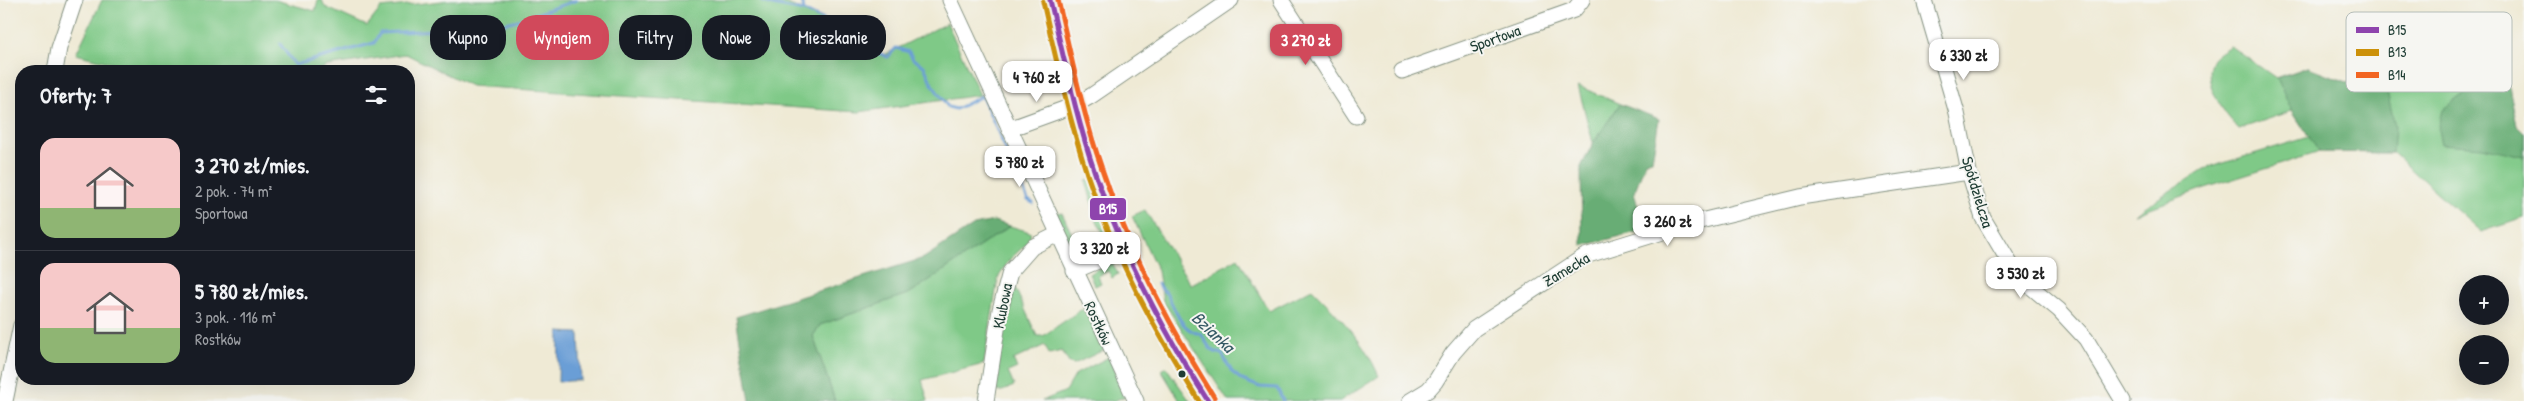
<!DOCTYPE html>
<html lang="pl">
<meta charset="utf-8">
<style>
:root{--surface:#171b24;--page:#242831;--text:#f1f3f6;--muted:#9ea1a6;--line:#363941;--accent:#d1495b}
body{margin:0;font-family:"Patrick Hand",sans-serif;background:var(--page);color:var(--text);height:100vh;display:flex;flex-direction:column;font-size:19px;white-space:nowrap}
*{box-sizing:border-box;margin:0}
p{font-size:16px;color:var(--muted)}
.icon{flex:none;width:28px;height:28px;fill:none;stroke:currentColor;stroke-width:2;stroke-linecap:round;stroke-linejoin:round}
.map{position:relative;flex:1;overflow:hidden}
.sheet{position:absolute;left:15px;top:65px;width:400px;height:320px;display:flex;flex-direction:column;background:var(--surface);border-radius:20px;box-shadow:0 5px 20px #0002}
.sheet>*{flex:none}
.top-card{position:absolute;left:430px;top:15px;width:475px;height:45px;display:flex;gap:10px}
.buttons{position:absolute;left:2459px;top:275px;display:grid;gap:10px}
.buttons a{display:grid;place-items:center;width:50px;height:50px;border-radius:50%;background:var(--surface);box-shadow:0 5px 20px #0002;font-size:25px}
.price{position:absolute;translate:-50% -42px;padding:0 11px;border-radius:10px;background:#fff;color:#222;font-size:16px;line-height:32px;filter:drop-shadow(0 1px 2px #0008)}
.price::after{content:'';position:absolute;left:50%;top:30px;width:15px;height:11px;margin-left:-8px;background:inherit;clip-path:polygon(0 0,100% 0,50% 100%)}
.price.current{background:var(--accent);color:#fff}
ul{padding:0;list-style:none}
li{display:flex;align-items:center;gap:15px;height:125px;padding:0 25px}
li+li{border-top:1px solid var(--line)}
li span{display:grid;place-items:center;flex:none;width:140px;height:100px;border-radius:15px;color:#555}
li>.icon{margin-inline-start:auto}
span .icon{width:60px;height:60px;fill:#fffc;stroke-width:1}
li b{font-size:21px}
h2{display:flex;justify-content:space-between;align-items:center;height:60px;padding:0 25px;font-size:21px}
.tag{padding:0 18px;border-radius:20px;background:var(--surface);box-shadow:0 5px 20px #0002;font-size:18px;line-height:45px}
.tag.current{background:var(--accent);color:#fff}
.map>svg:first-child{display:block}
</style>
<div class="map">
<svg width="2524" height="401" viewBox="0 0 2524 401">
<rect width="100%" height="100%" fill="#f6f6f2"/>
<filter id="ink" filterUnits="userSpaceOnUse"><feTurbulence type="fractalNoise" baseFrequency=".02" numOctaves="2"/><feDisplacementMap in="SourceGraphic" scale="10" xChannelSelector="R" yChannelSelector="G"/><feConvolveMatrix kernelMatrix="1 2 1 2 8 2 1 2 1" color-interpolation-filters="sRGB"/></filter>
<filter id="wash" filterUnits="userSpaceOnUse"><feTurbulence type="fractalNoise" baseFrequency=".0096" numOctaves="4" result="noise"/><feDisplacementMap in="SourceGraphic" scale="20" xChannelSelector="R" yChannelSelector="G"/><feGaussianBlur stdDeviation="1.12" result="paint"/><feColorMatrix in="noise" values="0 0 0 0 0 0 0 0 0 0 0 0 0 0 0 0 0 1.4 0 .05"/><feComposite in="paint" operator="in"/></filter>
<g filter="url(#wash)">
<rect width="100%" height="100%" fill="#efead5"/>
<g fill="#7fc987" stroke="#4f835e">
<polygon points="102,0 275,0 315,11 318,0 322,0 325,7 367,26 381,8 451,0 778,0 860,34 868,48 884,55 947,23 980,95 859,112 471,86 406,54 327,66 317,71 129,71 127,67 76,54"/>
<path d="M2230 46 2276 78 2308 67 2370 91 2482 58 2499 91 2509 87 2517 126 2524 133V218L2481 232 2393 153 2319 152 2202 189 2134 214 2204 169 2309 137 2292 111 2239 129C2224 114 2201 82 2212 60 2214 55 2224 50 2230 46Z"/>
<polygon points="1578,86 1620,104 1593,143"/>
<polygon points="1089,180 1092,182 1114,242 1111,248 1097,221 1086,181"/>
<path d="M1145 210 1191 285 1238 258 1269 311 1312 289C1338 315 1364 341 1379 376L1340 401H1228L1163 301 1158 271 1132 216Z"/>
<polygon points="1059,212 1062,213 1079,249 1090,247 1093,252 1091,256 1077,257 1054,216"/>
<polygon points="1010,226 1030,232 1031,240 1010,259 998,278 984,364 922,380 928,401 835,401 813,336 820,325 910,293"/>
<polygon points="1111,261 1118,274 1112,278 1108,271 1098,276 1101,283 1095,286 1089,274"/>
<polygon points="1012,281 1037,336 1043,336 1082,309 1096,327 1105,347 1104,350 1074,364 1069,363 1062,351 1049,354 1045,345 1013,360 1017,368 1008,372 1014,386 1002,391 995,391 1001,332"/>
<polygon points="1107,358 1110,358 1125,393 1124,397 1113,401 1042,401 1066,391 1076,374"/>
<polygon points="1166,367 1190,401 1180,401 1161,370"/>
</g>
<g fill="#67ad74" stroke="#437554">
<polygon points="2308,67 2370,91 2386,87 2395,126 2393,153 2319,152 2292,111 2277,78"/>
<polygon points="2486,78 2499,91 2509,87 2517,126 2524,133 2524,156 2482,147 2441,144 2438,130 2443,109"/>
<polygon points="1620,104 1659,119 1652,160 1646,161 1634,193 1645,230 1582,246 1581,167 1593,143"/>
<polygon points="994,221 1010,226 910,293 820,325 813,336 835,401 750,401 736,317 924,258 974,225"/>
</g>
<polygon fill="#6b9ed6" stroke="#456e85" points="559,332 579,333 581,380 558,382"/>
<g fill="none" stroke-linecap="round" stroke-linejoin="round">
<g stroke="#6b9ed6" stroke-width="3">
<polyline points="760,0 773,5 804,11"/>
<polyline points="802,0 804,11 859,35 864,47 888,57 896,48 909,52 913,59 924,66 932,84 948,107 956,109 982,96 1028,200 1033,203"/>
<polyline points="280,44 295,65 374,43 380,33 457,29 472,31 518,20 577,0"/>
<path d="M1158 284C1160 290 1166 291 1168 296 1176 311 1181 331 1201 334 1208 344 1209 352 1222 354L1232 372 1242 380 1260 387 1277 388 1283 401"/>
</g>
</g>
</g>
<g filter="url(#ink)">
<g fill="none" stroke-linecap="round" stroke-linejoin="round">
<defs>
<g id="minor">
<polyline points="950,0 1136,401"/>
<path d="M1050 0C1064 58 1076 117 1095 173 1122 254 1162 330 1208 401"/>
<polyline points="1281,0 1356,116"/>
<polyline points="1924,0 1957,113 1969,172 1983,218 2014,270 2030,286 2059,310 2086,339 2123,401"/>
<polyline points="55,71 59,48 75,0"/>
<polyline points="1402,71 1574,10 1582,0"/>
<polyline points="1009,129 1075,105 1091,96 1231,0"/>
<polyline points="1074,271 1124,250"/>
<polyline points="5,401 21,325"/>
<polyline points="986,401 1000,310 1010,272 1032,247 1058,234"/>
<polyline points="1410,401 1428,390 1435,382 1453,353 1474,329 1585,256 1692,223 1800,197 1969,172"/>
</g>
</defs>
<use href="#minor" stroke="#879484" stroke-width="17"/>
<use href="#minor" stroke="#fff" stroke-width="15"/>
<defs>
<path id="bus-1" d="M1050 0C1064 58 1076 117 1095 173 1123 254 1162 329 1208 401"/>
<path id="bus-2" d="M1043 2C1056 59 1069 118 1087 174 1114 255 1154 329 1199 401"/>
<path id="bus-3" d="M1058 0C1071 57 1083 114 1102 169 1129 250 1169 325 1214 397"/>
</defs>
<use href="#bus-1" stroke="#f6f6f2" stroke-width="9"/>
<use href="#bus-2" stroke="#f6f6f2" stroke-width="9"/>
<use href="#bus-3" stroke="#f6f6f2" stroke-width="9"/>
<use href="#bus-1" stroke="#8e44ad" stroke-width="5"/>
<use href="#bus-2" stroke="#cc910a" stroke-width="5"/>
<use href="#bus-3" stroke="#f26522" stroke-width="5"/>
</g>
</g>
<circle fill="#1f3d34" stroke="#f6f6f2" stroke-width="2" cx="1182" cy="374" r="4.5"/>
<g text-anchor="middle" stroke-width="4" stroke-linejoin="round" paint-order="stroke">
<g font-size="16" fill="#1f3d34" stroke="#f6f6f2">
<text transform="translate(1495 38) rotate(-20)" y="6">Sportowa</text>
<text transform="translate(1978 192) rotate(73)" y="6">Spółdzielcza</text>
<text transform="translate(1566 269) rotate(-31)" y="6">Zamecka</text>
<text transform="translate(1002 306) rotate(-79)" y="6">Klubowa</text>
<text transform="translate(1099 323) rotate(65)" y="6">Rostków</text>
</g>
<g font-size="18" font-style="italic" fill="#365a65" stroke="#f6f6f2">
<text transform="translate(1213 332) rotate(43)" y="6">Bzianka</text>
</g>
</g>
<rect x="2346" y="12" width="166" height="80" rx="8" fill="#f6f6f2" stroke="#b6beb9" stroke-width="1"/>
<rect x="2356" y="27" width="23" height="6" fill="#8e44ad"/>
<rect x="2356" y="49" width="23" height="7" fill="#cc910a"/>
<rect x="2356" y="72" width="23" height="6" fill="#f26522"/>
<g font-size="14" fill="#1f3d34">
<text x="2388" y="35">B15</text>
<text x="2388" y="57">B13</text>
<text x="2388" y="80">B14</text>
</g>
<rect stroke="#f6f6f2" stroke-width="2" x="1089" y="197" width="38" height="24" rx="5" fill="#8e44ad"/>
<g font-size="14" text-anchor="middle" font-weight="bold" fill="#fff">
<text x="1108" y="214">B15</text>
</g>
</svg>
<div class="buttons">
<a>+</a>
<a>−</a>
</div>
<b class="price current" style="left:1306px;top:66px">3 270 zł</b>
<b class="price" style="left:1964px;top:81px">6 330 zł</b>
<b class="price" style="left:1037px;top:103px">4 760 zł</b>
<b class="price" style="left:1020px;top:188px">5 780 zł</b>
<b class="price" style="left:1668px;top:247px">3 260 zł</b>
<b class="price" style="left:1105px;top:274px">3 320 zł</b>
<b class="price" style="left:2021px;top:299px">3 530 zł</b>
<div class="top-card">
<a class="tag">Kupno</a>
<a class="tag current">Wynajem</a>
<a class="tag">Filtry</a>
<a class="tag">Nowe</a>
<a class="tag">Mieszkanie</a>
</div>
<section class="sheet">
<h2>Oferty: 7<svg class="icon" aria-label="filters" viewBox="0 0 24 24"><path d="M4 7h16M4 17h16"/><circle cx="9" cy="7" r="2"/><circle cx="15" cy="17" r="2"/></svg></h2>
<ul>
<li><span style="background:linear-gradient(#f6c9c9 70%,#8fb573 0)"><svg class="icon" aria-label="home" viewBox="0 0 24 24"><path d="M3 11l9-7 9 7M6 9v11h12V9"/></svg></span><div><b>3 270 zł/mies.</b><p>2 pok. · 74 m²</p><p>Sportowa</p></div></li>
<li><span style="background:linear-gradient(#f6c9c9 65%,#8fb573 0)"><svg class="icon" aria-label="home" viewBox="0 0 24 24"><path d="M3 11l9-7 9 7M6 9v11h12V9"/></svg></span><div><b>5 780 zł/mies.</b><p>3 pok. · 116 m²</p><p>Rostków</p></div></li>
</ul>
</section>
</div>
